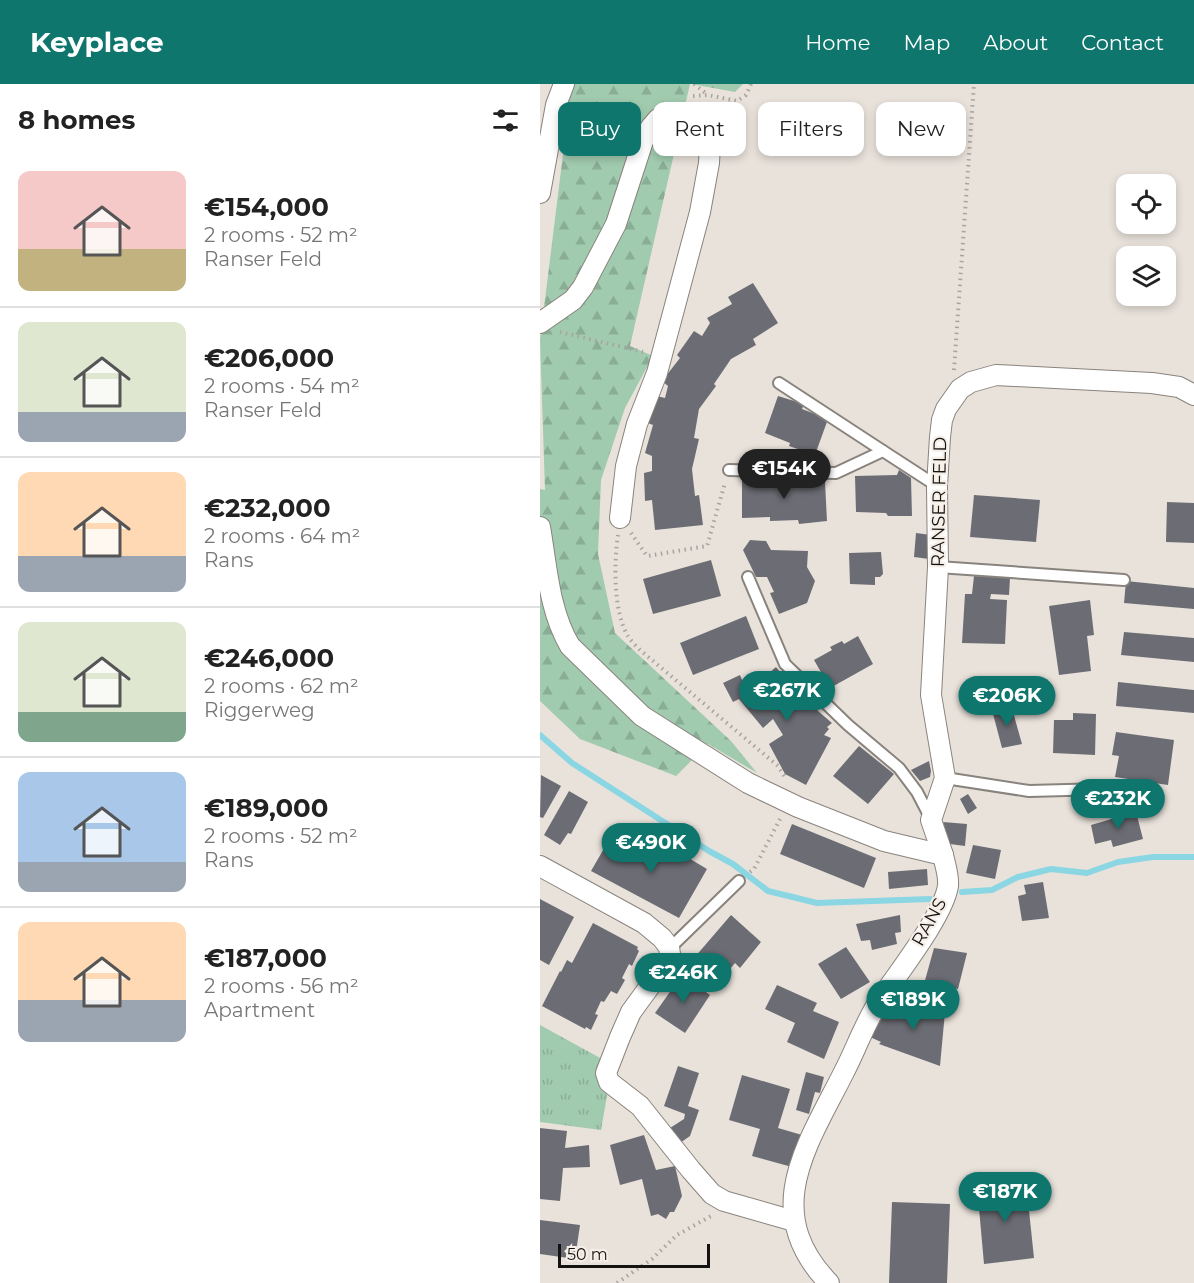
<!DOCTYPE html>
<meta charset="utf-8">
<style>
:root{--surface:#fff;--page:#f6f6f6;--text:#222;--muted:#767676;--line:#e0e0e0;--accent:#0f766e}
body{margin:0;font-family:Montserrat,sans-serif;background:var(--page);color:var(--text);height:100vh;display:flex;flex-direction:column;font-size:22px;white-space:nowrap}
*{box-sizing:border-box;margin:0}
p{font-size:20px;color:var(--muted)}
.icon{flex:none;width:33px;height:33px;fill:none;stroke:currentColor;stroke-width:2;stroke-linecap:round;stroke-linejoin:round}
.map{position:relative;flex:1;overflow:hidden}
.details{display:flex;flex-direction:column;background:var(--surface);width:540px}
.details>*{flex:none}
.guide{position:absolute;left:18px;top:18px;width:546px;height:54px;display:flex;gap:12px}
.fabs{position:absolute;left:576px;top:90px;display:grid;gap:12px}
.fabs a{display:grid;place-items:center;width:60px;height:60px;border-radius:12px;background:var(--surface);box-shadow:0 3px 9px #0003;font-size:30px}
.scale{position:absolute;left:18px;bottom:15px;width:152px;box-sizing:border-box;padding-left:6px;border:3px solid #151311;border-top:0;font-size:16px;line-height:21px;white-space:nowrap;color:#151311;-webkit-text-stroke:4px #f6efe8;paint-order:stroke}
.price{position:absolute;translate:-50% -51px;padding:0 14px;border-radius:21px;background:var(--accent);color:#fff;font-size:20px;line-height:39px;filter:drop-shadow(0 2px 3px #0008)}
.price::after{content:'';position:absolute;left:50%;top:36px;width:18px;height:14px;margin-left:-9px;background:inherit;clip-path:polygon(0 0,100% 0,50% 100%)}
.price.current{background:#222;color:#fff}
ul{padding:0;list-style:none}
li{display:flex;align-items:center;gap:18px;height:150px;padding:0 18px}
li+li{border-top:2px solid var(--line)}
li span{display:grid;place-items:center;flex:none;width:168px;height:120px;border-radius:12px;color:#555}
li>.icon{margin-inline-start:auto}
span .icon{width:72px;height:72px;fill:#fffc;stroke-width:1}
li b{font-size:26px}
h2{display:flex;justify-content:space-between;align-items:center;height:72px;padding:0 18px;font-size:26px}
.chip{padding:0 21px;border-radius:12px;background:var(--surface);box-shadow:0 3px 9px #0003;font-size:21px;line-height:54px}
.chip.current{background:var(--accent);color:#fff}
header{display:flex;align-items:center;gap:36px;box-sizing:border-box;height:84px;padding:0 30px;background:var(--accent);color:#fff}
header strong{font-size:28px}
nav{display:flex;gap:33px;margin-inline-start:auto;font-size:21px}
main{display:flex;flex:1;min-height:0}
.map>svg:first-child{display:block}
</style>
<header>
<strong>Keyplace</strong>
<nav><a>Home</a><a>Map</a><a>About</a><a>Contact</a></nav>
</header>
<main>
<section class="details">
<h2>8 homes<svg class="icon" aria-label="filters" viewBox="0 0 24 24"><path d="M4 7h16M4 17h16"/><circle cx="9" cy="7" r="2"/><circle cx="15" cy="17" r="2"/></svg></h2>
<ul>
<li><span style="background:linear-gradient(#f6c9c9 65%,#c2b280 0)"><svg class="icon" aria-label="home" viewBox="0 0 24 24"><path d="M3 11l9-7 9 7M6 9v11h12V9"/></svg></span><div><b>€154,000</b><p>2 rooms · 52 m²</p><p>Ranser Feld</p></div></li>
<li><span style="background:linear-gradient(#dfe7d0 75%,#9aa5b1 0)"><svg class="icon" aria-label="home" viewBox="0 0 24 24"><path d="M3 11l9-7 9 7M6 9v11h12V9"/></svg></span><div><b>€206,000</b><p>2 rooms · 54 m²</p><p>Ranser Feld</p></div></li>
<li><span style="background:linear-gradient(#ffd9b3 70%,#9aa5b1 0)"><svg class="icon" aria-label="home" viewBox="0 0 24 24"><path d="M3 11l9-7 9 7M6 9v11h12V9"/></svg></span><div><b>€232,000</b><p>2 rooms · 64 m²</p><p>Rans</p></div></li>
<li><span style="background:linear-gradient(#dfe7d0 75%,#7fa58c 0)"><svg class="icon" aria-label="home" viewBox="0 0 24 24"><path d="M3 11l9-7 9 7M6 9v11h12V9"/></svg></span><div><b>€246,000</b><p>2 rooms · 62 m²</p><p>Riggerweg</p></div></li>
<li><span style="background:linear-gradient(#a9c7e8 75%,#9aa5b1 0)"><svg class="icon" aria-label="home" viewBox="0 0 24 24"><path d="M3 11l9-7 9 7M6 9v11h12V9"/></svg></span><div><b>€189,000</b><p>2 rooms · 52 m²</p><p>Rans</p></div></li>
<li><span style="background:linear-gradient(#ffd9b3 65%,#9aa5b1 0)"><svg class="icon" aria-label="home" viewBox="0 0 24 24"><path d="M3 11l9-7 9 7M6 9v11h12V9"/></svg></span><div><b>€187,000</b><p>2 rooms · 56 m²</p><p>Apartment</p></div></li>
</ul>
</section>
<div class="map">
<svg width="654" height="1199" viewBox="0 0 654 1199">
<defs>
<pattern id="grass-tufts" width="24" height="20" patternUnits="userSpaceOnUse" patternTransform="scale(1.5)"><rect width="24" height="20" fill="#a1cbaf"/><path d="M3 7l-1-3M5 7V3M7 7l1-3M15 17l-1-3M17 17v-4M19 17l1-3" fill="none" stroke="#8aad96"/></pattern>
<pattern id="forest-firs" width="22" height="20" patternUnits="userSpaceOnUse" patternTransform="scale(1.5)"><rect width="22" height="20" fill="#a1cbaf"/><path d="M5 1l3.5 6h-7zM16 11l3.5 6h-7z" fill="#8aad96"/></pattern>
</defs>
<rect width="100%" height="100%" fill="#e9e2db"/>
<polygon fill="url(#grass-tufts)" points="0,941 62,975 67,1012 61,1046 0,1038"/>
<g fill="url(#forest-firs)">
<polygon points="15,0 150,0 90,262 113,272 85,324 61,396 58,470 75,549 191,657 217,689 168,660 136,692 40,655 0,617 0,405 5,406 0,256 24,62"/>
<polygon points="151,0 203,0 195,8"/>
</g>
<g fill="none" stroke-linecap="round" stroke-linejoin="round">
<g stroke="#8bd6e3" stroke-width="6">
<polyline points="0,651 32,679 169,767 193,780 228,807 277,819 390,815"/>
<polyline points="422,808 452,806 478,793 511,785 547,789 578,778 613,773 654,773"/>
</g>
</g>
<g fill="#6c6d74">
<polygon points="213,199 238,239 213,255 216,261 191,275 174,300 176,302 159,325 154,354 159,355 152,385 155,412 159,411 163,441 115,446 112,416 105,417 104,389 112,387 112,372 105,369 113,341 108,339 117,312 125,314 128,302 122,297 140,274 137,271 154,247 162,252 170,239 167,234 192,220 188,213"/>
<polygon points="238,312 264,320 262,325 288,335 275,371 249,362 250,359 225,349"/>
<polygon points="359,386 371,394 372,432 348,432 346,429 316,428 315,392 357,391"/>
<polygon points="229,393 229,397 257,395 258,398 285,398 287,437 259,440 258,436 230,437 230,433 202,434 202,394"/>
<polygon points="434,411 500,416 496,458 430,453"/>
<polygon points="627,418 654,419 654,459 626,458"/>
<polygon points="376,449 391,451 389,475 374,473"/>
<polygon points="210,456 226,457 231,466 268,467 267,483 275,497 267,519 239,530 230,509 234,508 227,493 216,493 203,466"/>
<polygon points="341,468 343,490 340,493 335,493 335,501 310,500 309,469"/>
<polygon points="171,476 181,512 113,530 103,495"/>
<polygon points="434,492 470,494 469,511 451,510 450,515 467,516 465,560 422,559 425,510 432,510"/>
<polygon points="586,497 654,504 654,525 584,519"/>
<polygon points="550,516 554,551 547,552 551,587 519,591 509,522"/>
<polygon points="206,532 219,565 153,591 140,559"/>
<polygon points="584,548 654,554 654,578 581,571"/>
<polygon points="318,552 333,580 290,604 274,576 292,566 290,563 302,557 304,560"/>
<polygon points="236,583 258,609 269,606 278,627 292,639 287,643 289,645 284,651 291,654 266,701 245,690 229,660 243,651 233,635 223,644 199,615 193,618 183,599 200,591 207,608"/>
<polygon points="578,598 654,606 654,629 576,622"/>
<polygon points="471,621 482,660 462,664 452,626"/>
<polygon points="533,629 556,630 555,671 513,669 514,636 533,636"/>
<polygon points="576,648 634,656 628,701 575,693 579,672 572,671"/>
<polygon points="319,662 354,690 328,720 293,692"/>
<polygon points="389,677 391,687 390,693 380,697 371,686"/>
<polygon points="1,691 21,702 3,734 0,733"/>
<polygon points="29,707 48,718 31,750 28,749 20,761 4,751"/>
<polygon points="428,710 437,724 428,730 420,715"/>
<polygon points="596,728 603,755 573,763 571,756 555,760 551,741"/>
<polygon points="403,738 427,740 425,762 410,760"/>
<polygon points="252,740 336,774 324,804 240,770"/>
<polygon points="73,749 117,774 125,760 167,785 139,834 51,787"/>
<polygon points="433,761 461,766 455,795 426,789"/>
<polygon points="387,785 388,801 349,805 348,788"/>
<polygon points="503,798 509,834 482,837 478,812 486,810 484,801"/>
<polygon points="0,815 34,833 9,881 0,876"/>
<polygon points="191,831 221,858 200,884 195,879 179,898 154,874"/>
<polygon points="360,831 361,848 355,849 357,860 332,866 330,856 321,857 316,840"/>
<polygon points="53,839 98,863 97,865 99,867 92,882 89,880 82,894 85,896 77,910 71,907 64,918 61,917 55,930 58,931 51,946 46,943 45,945 2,922 20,887 21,888 27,876 32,879"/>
<polygon points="306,863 330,898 301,915 278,880"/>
<polygon points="394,864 427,869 418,905 384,900"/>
<polygon points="142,891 170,911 145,949 115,929"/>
<polygon points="237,901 277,919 273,927 299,938 284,975 247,958 255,939 225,925"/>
<polygon points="368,913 382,921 405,928 400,982 339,960 341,958 330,953 352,919 361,924"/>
<polygon points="138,982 159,989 148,1022 159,1026 150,1052 140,1059 130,1044 144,1035 145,1030 124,1022"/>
<polygon points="266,988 284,993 280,1009 275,1008 269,1030 256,1026"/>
<polygon points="202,991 250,1005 238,1044 262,1051 252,1083 212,1072 220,1045 189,1036"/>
<polygon points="0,1044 27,1047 25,1064 49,1061 50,1083 23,1084 20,1117 0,1115"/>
<polygon points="104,1051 116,1086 135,1082 142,1112 134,1128 130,1128 126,1135 118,1130 111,1132 102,1095 80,1101 70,1061"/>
<polygon points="486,1098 494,1174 444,1180 437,1102"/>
<polygon points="352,1118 410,1120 407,1199 349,1199"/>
<polygon points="0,1136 40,1141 35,1175 0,1170"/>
</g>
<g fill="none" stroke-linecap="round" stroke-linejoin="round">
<defs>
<g id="lane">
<polyline points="239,299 343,367"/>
<polyline points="189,386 296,389 343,367 397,402"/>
<polyline points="398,483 584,496"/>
<polyline points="208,493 245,580 308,641 359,684 377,708 391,735"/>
<polyline points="405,694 489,707 565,705 609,709"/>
<polyline points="129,865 199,797"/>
</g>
<g id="street">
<polyline points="0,109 16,21 24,0"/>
<polyline points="0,239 33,216 43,203 76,140 103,57 111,43 118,35 132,30 147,31 159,39 170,61 169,79 160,128 117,289 97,340 86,382 80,434"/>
<path d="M0 443C7 483 9 527 30 562L102 632 208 699 258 723 344 757 403 771C405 781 409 791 408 802 403 833 356 891 338 919 324 941 316 965 304 988 268 1060 219 1127 289 1199"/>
<polyline points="403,771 391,736 405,694 391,611 398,483 397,402 400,353 402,336 406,325 420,305 431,298 456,291 612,299 639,303 654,311"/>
<polyline points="0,782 104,839 122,854 129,863 130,870 126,880 91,928 80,953 66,989 69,998 100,1022 151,1086 172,1110 184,1117 254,1137"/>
</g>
</defs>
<use href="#lane" stroke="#89837d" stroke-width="14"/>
<use href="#street" stroke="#89837d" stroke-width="22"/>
<g stroke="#a9a39e" stroke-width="4" stroke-dasharray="1.5 4.5" stroke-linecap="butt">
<polyline points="154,0 168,11"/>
<polyline points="153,12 168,11 197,17 206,11 211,0"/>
<polyline points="20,248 103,268"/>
<polyline points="414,286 434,0"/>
<polyline points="91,449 107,472 167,462 185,399"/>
<path d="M78 451C74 478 73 528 88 552 91 557 96 562 100 566L238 682 246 695"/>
<polyline points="210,788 214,785 240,735"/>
<polyline points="77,1199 112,1175 137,1151 171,1132"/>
</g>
<use href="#lane" stroke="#fff" stroke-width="10"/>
<use href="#street" stroke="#fff" stroke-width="20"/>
</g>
<g text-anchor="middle" stroke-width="4.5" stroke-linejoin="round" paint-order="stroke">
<g font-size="18" fill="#151311" stroke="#f6efe8">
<text transform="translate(399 418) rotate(-89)" y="6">RANSER FELD</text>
<text transform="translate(389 838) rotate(-61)" y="6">RANS</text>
</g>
</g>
</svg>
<div class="fabs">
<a><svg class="icon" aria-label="locate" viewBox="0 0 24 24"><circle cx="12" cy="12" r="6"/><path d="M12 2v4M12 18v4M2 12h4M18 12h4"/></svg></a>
<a><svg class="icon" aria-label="layers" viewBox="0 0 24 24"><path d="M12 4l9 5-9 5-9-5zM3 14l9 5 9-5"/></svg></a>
</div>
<div class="scale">50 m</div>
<b class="price current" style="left:244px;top:416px">€154K</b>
<b class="price" style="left:247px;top:638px">€267K</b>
<b class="price" style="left:467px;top:643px">€206K</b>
<b class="price" style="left:578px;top:746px">€232K</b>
<b class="price" style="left:111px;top:790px">€490K</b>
<b class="price" style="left:143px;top:920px">€246K</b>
<b class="price" style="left:373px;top:947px">€189K</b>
<b class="price" style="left:465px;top:1139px">€187K</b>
<div class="guide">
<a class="chip current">Buy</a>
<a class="chip">Rent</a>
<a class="chip">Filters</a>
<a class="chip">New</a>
</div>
</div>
</main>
